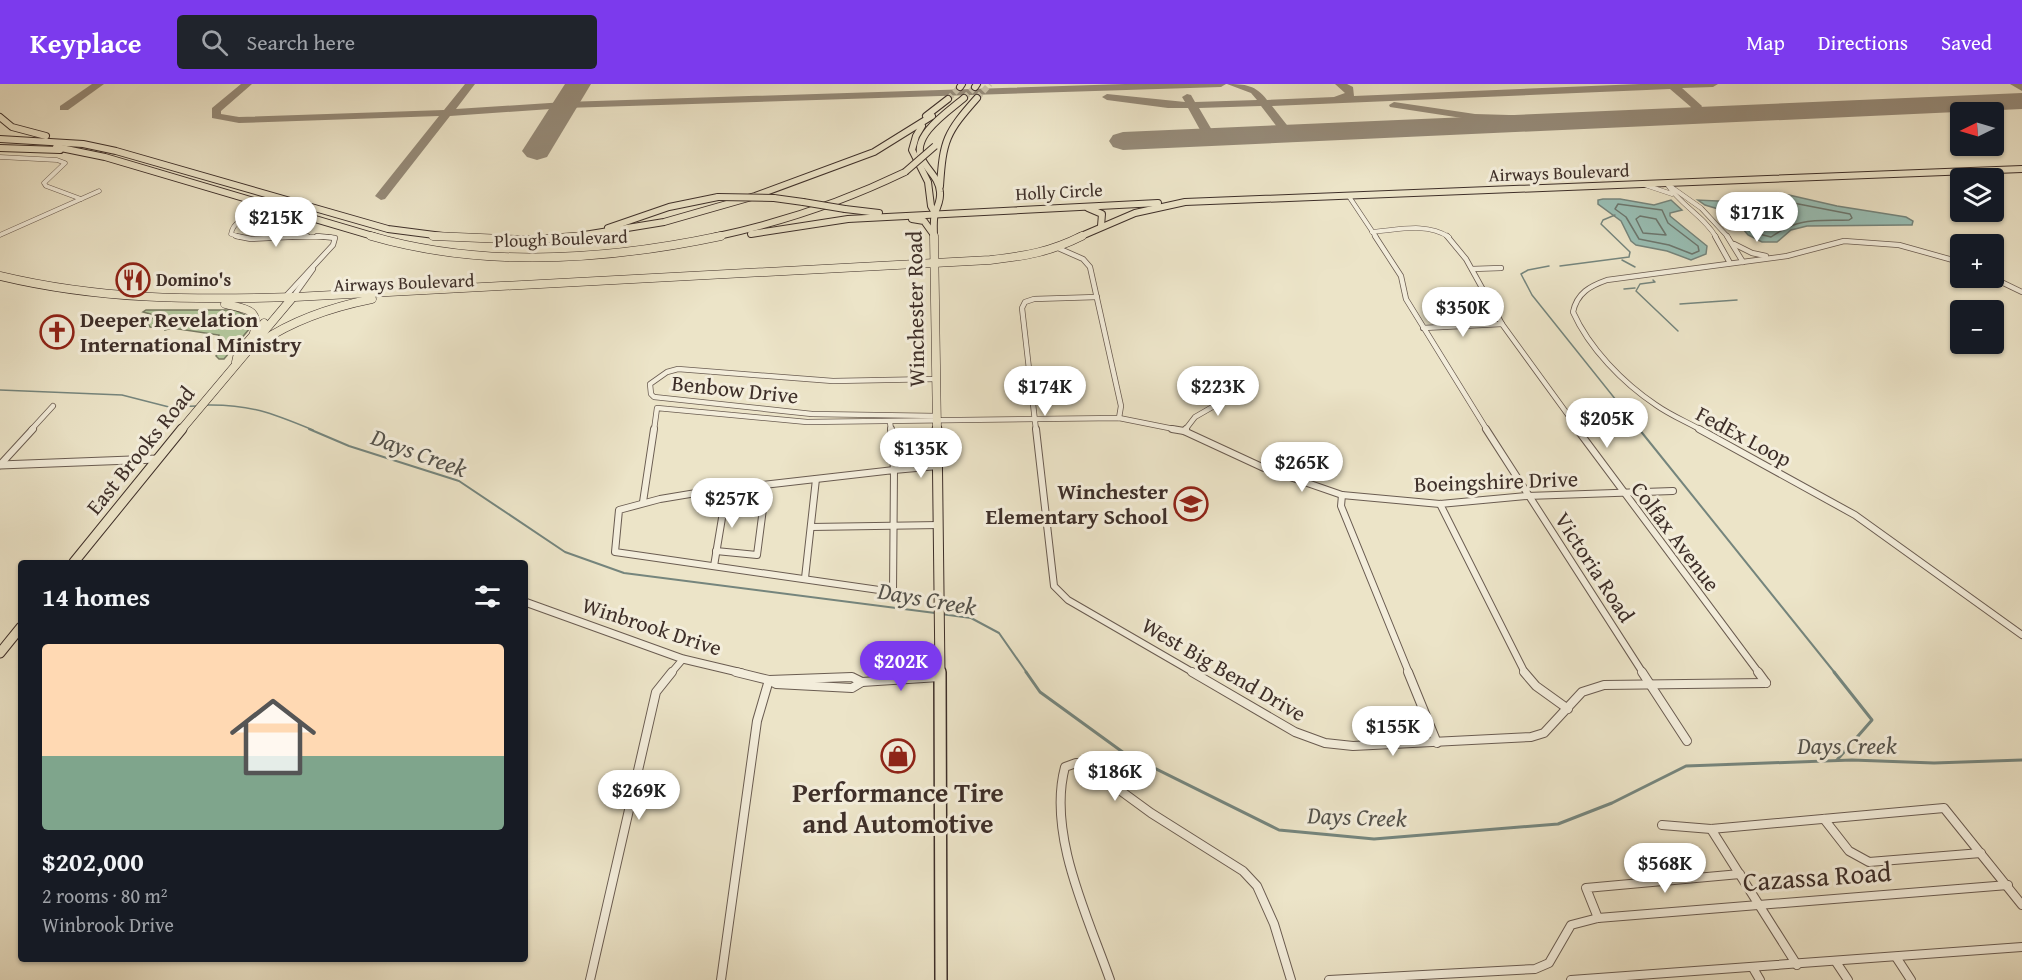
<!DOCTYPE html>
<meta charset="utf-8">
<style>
:root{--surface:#171b24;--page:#20242c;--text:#f1f3f6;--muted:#9ea1a6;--accent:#7c3aed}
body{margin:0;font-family:"Gentium Book Plus",serif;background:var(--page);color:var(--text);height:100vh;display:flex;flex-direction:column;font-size:22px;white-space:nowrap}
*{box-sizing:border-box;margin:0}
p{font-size:20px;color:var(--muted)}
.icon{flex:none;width:33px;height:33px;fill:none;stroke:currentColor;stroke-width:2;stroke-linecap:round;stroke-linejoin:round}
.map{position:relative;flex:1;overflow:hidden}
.sheet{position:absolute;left:18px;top:476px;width:510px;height:402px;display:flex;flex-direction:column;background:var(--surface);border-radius:6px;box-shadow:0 2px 4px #0004}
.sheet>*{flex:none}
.needle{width:39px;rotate:265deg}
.tools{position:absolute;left:1950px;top:18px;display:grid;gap:12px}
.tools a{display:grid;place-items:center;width:54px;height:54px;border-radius:6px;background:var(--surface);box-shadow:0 2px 4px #0004;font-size:30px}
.price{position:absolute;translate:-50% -51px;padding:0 14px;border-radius:21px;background:#fff;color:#222;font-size:20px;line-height:39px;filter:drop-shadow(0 2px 3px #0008)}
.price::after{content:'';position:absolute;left:50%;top:36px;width:18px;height:14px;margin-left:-9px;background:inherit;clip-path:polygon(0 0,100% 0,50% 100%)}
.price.current{background:var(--accent);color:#fff}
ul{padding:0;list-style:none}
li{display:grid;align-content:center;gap:12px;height:318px;padding:0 24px}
li span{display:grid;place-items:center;height:186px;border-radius:6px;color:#555}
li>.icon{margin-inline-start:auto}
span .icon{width:108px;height:108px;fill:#fffc;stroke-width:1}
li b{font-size:26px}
h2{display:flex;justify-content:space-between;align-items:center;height:72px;padding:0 24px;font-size:26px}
header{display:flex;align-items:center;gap:36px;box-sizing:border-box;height:84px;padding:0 30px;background:var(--accent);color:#fff}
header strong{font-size:28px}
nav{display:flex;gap:33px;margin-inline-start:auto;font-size:21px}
.search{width:420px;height:54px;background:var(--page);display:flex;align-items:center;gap:15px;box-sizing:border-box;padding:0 21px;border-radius:6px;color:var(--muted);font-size:22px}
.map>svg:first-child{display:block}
</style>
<header>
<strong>Keyplace</strong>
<div class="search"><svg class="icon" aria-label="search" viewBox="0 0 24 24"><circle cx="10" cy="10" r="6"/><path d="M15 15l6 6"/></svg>Search here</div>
<nav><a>Map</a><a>Directions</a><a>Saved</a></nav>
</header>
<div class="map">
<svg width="2022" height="896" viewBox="0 0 2022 896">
<rect width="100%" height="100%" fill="#ece4c8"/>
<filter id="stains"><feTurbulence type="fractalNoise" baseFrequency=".00333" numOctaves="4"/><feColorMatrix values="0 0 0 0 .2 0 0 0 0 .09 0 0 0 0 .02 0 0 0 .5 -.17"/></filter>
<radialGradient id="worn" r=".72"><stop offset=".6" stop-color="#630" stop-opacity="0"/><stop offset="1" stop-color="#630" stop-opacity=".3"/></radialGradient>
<polygon fill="#b2c59a" stroke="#787a62" stroke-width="1.5" points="146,226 235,226 245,231 250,244 224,275 219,275 216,272 225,258 218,254 219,251 172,244 165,246 165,242 159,241 157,244 150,243 148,240 154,231 143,228"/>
<g fill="#99bfb5" stroke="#75857d" stroke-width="1.5">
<polygon points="1777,111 1789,111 1837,122 1906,133 1913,137 1912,141 1905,141 1807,142 1791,146 1777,158 1762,158 1748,151 1732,132 1725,127 1705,121 1698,116 1739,118 1778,114"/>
<polygon points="1603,115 1620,115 1654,121 1671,116 1682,126 1670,129 1670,132 1707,162 1706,170 1691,176 1667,167 1636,161 1631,157 1621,137 1598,120 1598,116"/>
</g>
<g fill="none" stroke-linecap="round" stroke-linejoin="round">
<g stroke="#6c776f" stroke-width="1.5">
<path d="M1783 117 1850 130 1852 134 1849 136C1815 137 1800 133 1771 153L1755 149 1737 128 1740 124 1778 120Z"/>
<polygon points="1618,120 1662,126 1668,139 1698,162 1699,167 1692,170 1669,161 1639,155 1626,133 1615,125"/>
<polygon points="1787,124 1793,126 1793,130 1770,146 1760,143 1753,134 1755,130"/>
<polygon points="1640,132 1656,135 1666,151 1643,149 1636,135"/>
</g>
<g stroke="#75857d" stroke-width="1.5">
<polyline points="1622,176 1635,183"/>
<polyline points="1549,182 1528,186 1521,190 1532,211 1640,346"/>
<polyline points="1560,182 1629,173 1630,168 1601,140 1603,136 1615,131"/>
<polyline points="1653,196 1655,198 1640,200 1636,207 1678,247"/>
<polyline points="1624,205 1635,204"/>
<polyline points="1680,220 1737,216"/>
<polyline points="0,306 122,311 169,323 197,322"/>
<path d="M205 321C250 320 272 329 313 346"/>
</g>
<g stroke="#75857d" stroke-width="2">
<polyline points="309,345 349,362 459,397 565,468 624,489 935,529"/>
<polyline points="1639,345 1835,589"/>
<polyline points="941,530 971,534 999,549 1027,589"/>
</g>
<g stroke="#75857d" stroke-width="3">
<polyline points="1026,588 1040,608 1124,669 1279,746 1374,755 1558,740 1612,719 1686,682 1852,676 1934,679 2022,676"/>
<polyline points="1834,588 1872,636 1837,676"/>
</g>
<g fill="#958a78" fill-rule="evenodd">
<polygon points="92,0 104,0 68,26 60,26 60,22"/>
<polygon points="241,0 252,0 221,27 221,30 239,33 444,26 465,0 475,0 456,25 565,18 1125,0 1226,0 1221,3 565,24 450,32 385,115 381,116 375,112 439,32 239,39 212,34 212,24"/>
<path d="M1227 0C1245 0 1256 1 1267 16L1334 13 1345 9 1335 0H1347L1353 3 1354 12 1640 0H1718L1713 3 1682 4 1702 22 1697 31 1682 35 1677 32 1678 30 1689 27 1691 23 1670 5 1272 22 1294 50 1288 53 1284 52 1261 22 1199 24 1216 53 1210 56 1204 53 1188 24H1168L1107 16 1102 13 1107 10 1185 18 1182 13 1187 10 1191 11 1195 18 1257 16 1251 9Z"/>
<polygon points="2010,0 2022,0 2022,7"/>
<polygon points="2022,12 2022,18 1977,21 1972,18 1977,15"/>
<polygon points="1394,18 1475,30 1585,33 1590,36 1585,39 1475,36 1390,23 1389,21"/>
</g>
<g fill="#958a78" fill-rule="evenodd">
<polygon points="565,0 591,0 547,73 537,76 527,73 522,67"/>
<polygon points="2022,9 2022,25 1123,66 1113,63 1109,57 1113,51 1123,48"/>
</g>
<g stroke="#c9c0a8" stroke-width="6" stroke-dasharray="6 3" stroke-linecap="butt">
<polyline points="964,14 975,3"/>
<polyline points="977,14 990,0"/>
<polyline points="948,15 960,3"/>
</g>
<defs>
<g id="minor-far3">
<polyline points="0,73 57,76 65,79 44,99 46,102 81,115"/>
<polyline points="1667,100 1701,124 1728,153"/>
<path d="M1667 100C1680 121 1704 132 1716 153"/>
<polyline points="1645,101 1672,110"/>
<polyline points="1348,111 1376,153"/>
<path d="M1372 148C1398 146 1426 138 1449 153"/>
<polyline points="0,151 99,107"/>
<path d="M240 153 231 150C233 138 244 134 255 131"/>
<polyline points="282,153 331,153"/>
</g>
<g id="minor-far2">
<polyline points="236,152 251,155 307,152"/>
<polyline points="1375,152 1401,192 1406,215 1487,346"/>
<polyline points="1447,152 1466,175 1502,240 1579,346"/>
<polyline points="1715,152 1730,179"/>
<polyline points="1727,152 1743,178"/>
<polyline points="1734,160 1752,169 1766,172"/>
<polyline points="1058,164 1083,175 1090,183 1121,322 1119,334"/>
<polyline points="1472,185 1501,184"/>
<polyline points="1993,194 2022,208"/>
<polyline points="285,213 333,161 335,154 317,152"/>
<polyline points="293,213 313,185"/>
<polyline points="1423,244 1502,240"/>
<polyline points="937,295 833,297 678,285 667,288 650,300 651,310 654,313 812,330 938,332"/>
<polyline points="890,338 891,346"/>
<polyline points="31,346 53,322"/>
<polyline points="654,346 657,324 807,338 1119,334 1179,346"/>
<polyline points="1036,346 1022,224 1025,218 1034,215 1097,213"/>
<polyline points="1185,346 1195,333 1242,306"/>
<path d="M1701 346C1687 338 1670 331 1656 321 1623 299 1589 264 1573 228 1577 209 1590 202 1607 196L1787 172 1844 157 1899 161 1960 178"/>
</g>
<g id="minor-far1">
<polyline points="891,345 894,386"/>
<polyline points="1036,345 1054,502 1068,516 1194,589"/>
<polyline points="1172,345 1184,347 1264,384 1342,411 1440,420 1527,412 1673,407"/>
<polyline points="1486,345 1643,589"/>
<polyline points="1577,345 1759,589"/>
<polyline points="1699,345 1855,431 2022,551"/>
<polyline points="1184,347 1186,345"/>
<polyline points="0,381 33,345"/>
<polygon points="894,386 893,508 615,468 619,426 660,415 702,408"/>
<polyline points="894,386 938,382"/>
<polyline points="1342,411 1341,422 1409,589"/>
<polyline points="643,418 654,345"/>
<polyline points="1440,420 1525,589"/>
<polyline points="811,443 939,441"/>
<polyline points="716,467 757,471 764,417 725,417"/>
<polyline points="714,482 727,404"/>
<polyline points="805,494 816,395"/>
<polyline points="671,589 683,575"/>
</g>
<g id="minor">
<polyline points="1192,588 1295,648 1325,659 1353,662 1531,653 1544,649 1582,608 1604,601 1766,599"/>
<polyline points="1408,588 1437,659"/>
<polyline points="1524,588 1536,602 1568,625"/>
<polyline points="1642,588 1687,657"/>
<polyline points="1758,588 1766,599"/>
<polyline points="1824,735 1849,767 1869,778 1981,769"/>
<polyline points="1662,741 1711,745 1944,724 2022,821"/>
<polyline points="1711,745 1797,881"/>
<polyline points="1598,834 1586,804 1740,790"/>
<polyline points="1896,873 1911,896"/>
<polyline points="1836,878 1848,896"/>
<polyline points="1753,884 1760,896"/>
<polyline points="590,896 656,608 672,588"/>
<polyline points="721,896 757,637 769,596"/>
<path d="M1110 896C1088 833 1047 750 1065 683L1076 679 1084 680 1151 729 1243 787 1257 802 1274 840 1291 896"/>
<polyline points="1329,896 1535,885 1549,879 1571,841 1598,834 2008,801"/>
<polyline points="1571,896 2022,863"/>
</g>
<g id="tertiary-far1">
<polyline points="0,381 157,375"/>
<polyline points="525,518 683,575 742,589"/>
</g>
<g id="tertiary">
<polyline points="736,588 769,596 776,600 852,604 862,598 939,593"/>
<polyline points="769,596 852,593 862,598"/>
</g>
<g id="primary-far3">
<polyline points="960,3 962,0"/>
<polyline points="975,3 977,0"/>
<polyline points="926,32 948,15"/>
<polyline points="0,33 12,43 46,52"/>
<polyline points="922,42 916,52 912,66 928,98 931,122 935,129"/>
<polyline points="0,55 83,60 116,67 388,145 450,153"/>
<polyline points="56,63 105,73 376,153"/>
<polyline points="0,64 60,66"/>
<path d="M940 102C943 56 946 49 977 14"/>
<polyline points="774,114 803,118"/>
<polyline points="1088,124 1102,130 1101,142"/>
<polyline points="845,125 879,129"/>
<polyline points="912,135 924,137 934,151"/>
<polyline points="608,144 669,123 718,113"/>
<polyline points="751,150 848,135 1158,119"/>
<polyline points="572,153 664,138 755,112 874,68 932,32"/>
<path d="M714 153C780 139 845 117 905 88"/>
<path d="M934 153C934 146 933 136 935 130 937 122 941 117 940 108 939 94 928 87 922 75 910 52 949 27 964 14"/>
<polyline points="1079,153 1135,129 1185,118 2022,85"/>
</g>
<g id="primary-far2">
<path d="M371 152C484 185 608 176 721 152"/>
<polyline points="433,152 528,156 584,152"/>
<polyline points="934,152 937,346"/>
<path d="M0 192C100 216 193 216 295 213L990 176C1026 172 1050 168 1082 152"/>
<path d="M225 220C244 225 261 224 254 249"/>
<path d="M261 258C295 235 332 223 372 215"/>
<polyline points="236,278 238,269 264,239"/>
<polyline points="181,346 293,213"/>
</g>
<g id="primary-far1">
<polyline points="937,345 940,589"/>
<polyline points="74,478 182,345"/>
<polyline points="0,569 21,543"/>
</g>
<polyline id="primary" points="940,588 941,896"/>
</defs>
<use href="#minor-far3" stroke="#6a5c51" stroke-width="5"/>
<use href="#minor-far2" stroke="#6a5c51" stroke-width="6"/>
<use href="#minor-far1" stroke="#6a5c51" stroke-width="8"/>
<use href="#minor" stroke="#6a5c51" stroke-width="10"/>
<use href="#tertiary-far1" stroke="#6a5c51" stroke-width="9"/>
<use href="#tertiary" stroke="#6a5c51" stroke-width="10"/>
<use href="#primary-far3" stroke="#3e2f29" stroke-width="8"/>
<use href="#primary-far2" stroke="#3e2f29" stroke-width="9"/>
<use href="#primary-far1" stroke="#3e2f29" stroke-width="11"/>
<use href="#primary" stroke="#3e2f29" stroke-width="14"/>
<use href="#minor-far3" stroke="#f3eddb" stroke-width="4"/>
<use href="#minor-far2" stroke="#f3eddb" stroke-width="4.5"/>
<use href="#minor-far1" stroke="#f3eddb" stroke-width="6"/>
<use href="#minor" stroke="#f3eddb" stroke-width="8"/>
<use href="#tertiary-far1" stroke="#f3eddb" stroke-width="7"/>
<use href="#tertiary" stroke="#f3eddb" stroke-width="8"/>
<use href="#primary-far3" stroke="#ece4c8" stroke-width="6"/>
<use href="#primary-far2" stroke="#ece4c8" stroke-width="8"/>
<use href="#primary-far1" stroke="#ece4c8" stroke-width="9"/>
<use href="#primary" stroke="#ece4c8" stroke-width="11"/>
<defs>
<g id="primary-bridge">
<polyline points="905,88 935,62"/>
<polyline points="718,113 774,114"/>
<polyline points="803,118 845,125"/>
</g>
</defs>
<use href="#primary-bridge" stroke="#3e2f29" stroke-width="8" stroke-linecap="butt"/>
<use href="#primary-bridge" stroke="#ece4c8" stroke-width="6"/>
</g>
<defs>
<symbol id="restaurant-ring" viewBox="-11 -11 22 22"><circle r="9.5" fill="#f3eddb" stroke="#8f2418" stroke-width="1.5"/><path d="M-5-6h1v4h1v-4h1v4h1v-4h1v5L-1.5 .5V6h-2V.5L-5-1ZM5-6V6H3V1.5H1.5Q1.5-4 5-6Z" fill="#8f2418"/></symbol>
<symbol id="church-ring" viewBox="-11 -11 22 22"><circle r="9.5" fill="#f3eddb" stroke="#8f2418" stroke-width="1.5"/><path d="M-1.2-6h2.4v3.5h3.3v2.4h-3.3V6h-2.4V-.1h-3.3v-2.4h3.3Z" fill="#8f2418"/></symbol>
<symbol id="school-ring" viewBox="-11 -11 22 22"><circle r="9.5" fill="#f3eddb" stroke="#8f2418" stroke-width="1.5"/><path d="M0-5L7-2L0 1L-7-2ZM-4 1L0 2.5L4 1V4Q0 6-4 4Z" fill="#8f2418"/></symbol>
<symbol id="shop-ring" viewBox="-11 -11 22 22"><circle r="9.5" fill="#f3eddb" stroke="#8f2418" stroke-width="1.5"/><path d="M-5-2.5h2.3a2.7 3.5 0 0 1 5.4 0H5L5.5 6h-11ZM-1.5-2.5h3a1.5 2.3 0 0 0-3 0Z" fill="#8f2418"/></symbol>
</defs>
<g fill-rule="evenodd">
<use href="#restaurant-ring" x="114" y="177" width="38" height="38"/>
<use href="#church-ring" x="38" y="229" width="38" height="38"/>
<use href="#school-ring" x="1172" y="401" width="38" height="38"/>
<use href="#shop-ring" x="879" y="653" width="38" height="38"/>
</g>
<g text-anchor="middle" stroke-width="6" stroke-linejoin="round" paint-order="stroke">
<g font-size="18" fill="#3e2f29" stroke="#f3eddb">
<text transform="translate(1559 89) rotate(-2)" y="6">Airways Boulevard</text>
<text transform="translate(1059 108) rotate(-3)" y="6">Holly Circle</text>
<text transform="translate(561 155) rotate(-2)" y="6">Plough Boulevard</text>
<text transform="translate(404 199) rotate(-2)" y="6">Airways Boulevard</text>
</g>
<g font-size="18" font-weight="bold" fill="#3e2f29" stroke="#f3eddb" text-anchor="start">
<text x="156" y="202">Domino's</text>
</g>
<g font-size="22" fill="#3e2f29" stroke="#f3eddb">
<text transform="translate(915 225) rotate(-91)" y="8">Winchester Road</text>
<text transform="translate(735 305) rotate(6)" y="8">Benbow Drive</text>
<text transform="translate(1744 352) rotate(28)" y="8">FedEx Loop</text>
<text transform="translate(140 366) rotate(-51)" y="8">East Brooks Road</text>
<text transform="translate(1496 397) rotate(-2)" y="8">Boeingshire Drive</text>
<text transform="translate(1676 452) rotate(53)" y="8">Colfax Avenue</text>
<text transform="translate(1595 483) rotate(57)" y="8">Victoria Road</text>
<text transform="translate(652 542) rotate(18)" y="8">Winbrook Drive</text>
<text transform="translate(1224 585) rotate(30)" y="8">West Big Bend Drive</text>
</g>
<g font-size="22" font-weight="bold" fill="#3e2f29" stroke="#f3eddb" text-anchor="start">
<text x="80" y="243">Deeper Revelation<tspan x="80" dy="25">International Ministry</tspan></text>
<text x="1168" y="415" text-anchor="end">Winchester<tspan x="1168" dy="25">Elementary School</tspan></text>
</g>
<g font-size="24" font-style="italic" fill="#55534c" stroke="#f3eddb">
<text transform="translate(419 369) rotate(20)" y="8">Days Creek</text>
<text transform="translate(927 515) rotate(10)" y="8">Days Creek</text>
<text x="1847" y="670">Days Creek</text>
<text transform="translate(1357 733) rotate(2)" y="8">Days Creek</text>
</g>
<g font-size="27" font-weight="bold" fill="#3e2f29" stroke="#f3eddb">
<text x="898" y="718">Performance Tire<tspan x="898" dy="31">and Automotive</tspan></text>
</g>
<g font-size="27" fill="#3e2f29" stroke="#f3eddb">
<text transform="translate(1817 793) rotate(-4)" y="9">Cazassa Road</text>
</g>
</g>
<rect width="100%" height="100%" filter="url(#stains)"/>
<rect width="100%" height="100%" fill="url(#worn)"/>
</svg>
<div class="tools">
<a><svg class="needle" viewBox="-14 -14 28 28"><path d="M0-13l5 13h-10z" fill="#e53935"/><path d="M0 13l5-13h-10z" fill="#9ea1a6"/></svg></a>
<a><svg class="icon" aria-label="layers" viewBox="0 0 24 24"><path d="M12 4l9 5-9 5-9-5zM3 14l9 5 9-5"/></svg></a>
<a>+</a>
<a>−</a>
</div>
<b class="price" style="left:1757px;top:159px">$171K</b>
<b class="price" style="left:276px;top:164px">$215K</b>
<b class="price" style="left:1463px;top:254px">$350K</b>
<b class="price" style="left:1045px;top:333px">$174K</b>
<b class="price" style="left:1218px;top:333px">$223K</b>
<b class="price" style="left:1607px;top:365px">$205K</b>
<b class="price" style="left:921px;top:395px">$135K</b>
<b class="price" style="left:1302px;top:409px">$265K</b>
<b class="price" style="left:732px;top:445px">$257K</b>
<b class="price current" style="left:901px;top:608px">$202K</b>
<b class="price" style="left:1393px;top:673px">$155K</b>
<b class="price" style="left:1115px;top:718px">$186K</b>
<b class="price" style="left:639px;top:737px">$269K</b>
<b class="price" style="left:1665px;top:810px">$568K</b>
<section class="sheet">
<h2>14 homes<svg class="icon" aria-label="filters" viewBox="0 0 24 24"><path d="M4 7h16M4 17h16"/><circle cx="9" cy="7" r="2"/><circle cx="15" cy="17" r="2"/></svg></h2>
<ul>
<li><span style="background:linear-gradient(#ffd9b3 60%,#7fa58c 0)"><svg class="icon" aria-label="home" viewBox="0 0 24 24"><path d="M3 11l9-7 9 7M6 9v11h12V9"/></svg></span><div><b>$202,000</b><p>2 rooms · 80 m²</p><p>Winbrook Drive</p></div></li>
</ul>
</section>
</div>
